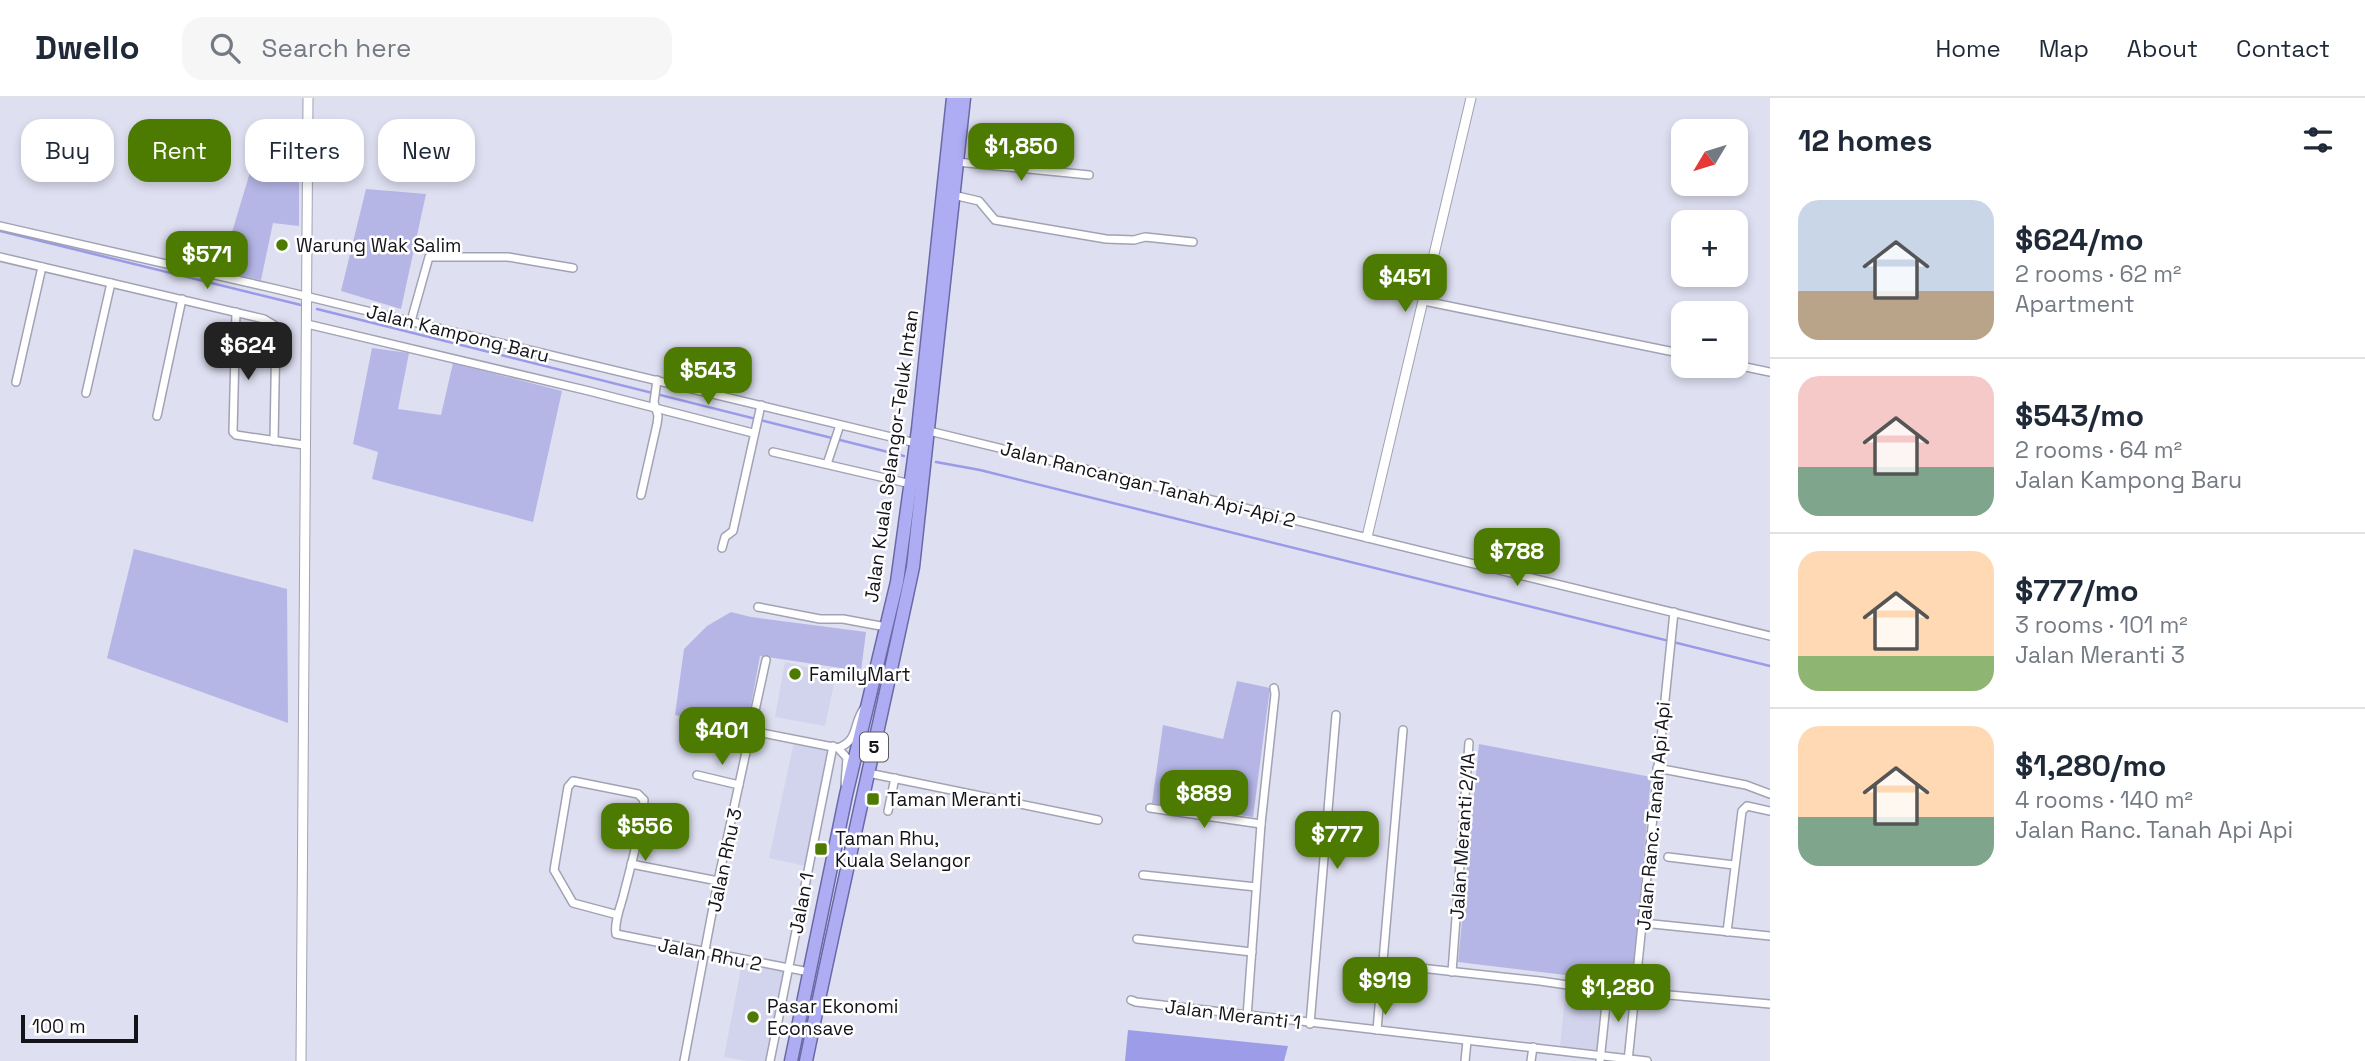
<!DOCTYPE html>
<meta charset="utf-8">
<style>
:root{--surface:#fff;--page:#f6f6f7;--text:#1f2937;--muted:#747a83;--line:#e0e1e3;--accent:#4d7b02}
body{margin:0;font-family:"Space Grotesk",sans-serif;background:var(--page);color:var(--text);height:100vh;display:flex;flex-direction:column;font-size:26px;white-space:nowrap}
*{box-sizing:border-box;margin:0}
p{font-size:23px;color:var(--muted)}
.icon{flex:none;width:38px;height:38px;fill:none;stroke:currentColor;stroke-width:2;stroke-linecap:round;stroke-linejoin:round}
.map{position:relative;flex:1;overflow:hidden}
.drawer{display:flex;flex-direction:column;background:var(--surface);width:595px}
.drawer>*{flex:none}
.guide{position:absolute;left:21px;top:21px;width:665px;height:63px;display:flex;gap:14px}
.needle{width:46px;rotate:232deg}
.controls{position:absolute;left:1671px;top:21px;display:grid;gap:14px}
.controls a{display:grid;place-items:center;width:77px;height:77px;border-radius:14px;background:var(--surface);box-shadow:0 4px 10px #0003;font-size:35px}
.scale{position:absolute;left:21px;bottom:18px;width:117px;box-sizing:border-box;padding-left:7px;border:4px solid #131319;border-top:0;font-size:19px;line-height:24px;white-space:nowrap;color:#131319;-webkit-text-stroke:5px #fff;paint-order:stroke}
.price{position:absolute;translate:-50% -60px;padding:0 16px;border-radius:14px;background:var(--accent);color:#fff;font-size:23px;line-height:46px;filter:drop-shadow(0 2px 4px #0008)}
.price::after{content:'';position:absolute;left:50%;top:42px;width:21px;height:16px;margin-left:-10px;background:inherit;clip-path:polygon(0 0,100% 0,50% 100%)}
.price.selected{background:#222;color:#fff}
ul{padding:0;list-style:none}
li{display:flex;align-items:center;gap:21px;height:175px;padding:0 28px}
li+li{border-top:2px solid var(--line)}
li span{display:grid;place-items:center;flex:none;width:196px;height:140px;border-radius:21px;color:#555}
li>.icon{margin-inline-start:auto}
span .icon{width:84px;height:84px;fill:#fffc;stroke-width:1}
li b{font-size:30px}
h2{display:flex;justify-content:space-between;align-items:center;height:84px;padding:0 28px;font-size:30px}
.pill{padding:0 24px;border-radius:21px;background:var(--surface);box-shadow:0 4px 10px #0003;font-size:24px;line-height:63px}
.pill.selected{background:var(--accent);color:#fff}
header{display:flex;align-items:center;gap:42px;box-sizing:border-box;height:98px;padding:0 35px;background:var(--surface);border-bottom:2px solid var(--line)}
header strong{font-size:33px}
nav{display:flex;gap:38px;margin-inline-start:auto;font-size:24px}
.search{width:490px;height:63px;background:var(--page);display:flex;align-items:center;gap:18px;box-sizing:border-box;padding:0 24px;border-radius:21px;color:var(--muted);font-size:26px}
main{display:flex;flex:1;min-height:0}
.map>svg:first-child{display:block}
</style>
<header>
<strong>Dwello</strong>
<div class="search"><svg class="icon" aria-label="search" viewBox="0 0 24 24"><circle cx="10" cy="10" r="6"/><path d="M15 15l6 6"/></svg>Search here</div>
<nav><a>Home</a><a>Map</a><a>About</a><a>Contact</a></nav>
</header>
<main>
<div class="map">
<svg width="1770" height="963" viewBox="0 0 1770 963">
<rect width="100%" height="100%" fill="#dedff1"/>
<g fill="#d2d4ed">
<polygon points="785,564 836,576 825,628 775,619"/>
<polygon points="794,644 829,650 805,768 769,760"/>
<polygon points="742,865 784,873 766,963 747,963 724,959"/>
<polygon points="1566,890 1603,894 1598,953 1560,949"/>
</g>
<g fill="#b5b6e6">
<polygon points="251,71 299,81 299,128 273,125 261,182 220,174"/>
<polygon points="366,91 426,96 401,211 341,193"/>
<polygon points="372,250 409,255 398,311 441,317 453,265 562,293 533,424 372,381 378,354 353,346"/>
<polygon points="134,451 287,491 288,625 107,560"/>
<polygon points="731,514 751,519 866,534 861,573 760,558 746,634 675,617 684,551 707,528"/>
<polygon points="1237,583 1270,590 1253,719 1152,705 1163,627 1223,641"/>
<polygon points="1479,646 1651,679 1632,885 1458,864"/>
</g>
<polygon fill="#9c9ce8" points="1128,932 1288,948 1284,963 1125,963"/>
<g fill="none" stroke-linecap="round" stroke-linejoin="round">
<g stroke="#9a9ae7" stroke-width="2.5">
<polyline points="0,133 301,207"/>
<polyline points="317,211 904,358"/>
<polyline points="936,364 980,372 1770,568"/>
</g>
<defs>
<g id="minor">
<polyline points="957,64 1089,77"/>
<polyline points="953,97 979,103 995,122 1106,141 1134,142 1145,139 1193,144"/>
<polyline points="0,128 276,191 916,345"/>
<polyline points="0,159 264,221 274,227 276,232 274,343"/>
<polyline points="1424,203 1684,256"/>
<polyline points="236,214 233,334 236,337 304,347"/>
<polyline points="411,223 429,159 508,159 573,170"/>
<polyline points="307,226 589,293 753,335"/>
<polyline points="1736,267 1770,274"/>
<polyline points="16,284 42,169"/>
<polyline points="86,295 111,185"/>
<polyline points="157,318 182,201"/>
<polyline points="929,333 1770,538"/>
<polyline points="773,354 911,386"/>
<polyline points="827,366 840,327"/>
<polyline points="641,397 657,326 658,318 654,304 657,282"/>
<polyline points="722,450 725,439 733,433 761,307"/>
<polyline points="758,509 820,521 843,521 886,529"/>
<polyline points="752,633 838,650 847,660 845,686"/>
<path d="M838 650C860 642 852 625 865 609"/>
<polyline points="1657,670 1746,687 1770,696"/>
<polyline points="868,675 1098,722"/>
<polyline points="697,677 739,687"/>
<polyline points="1150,710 1261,726"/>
<polyline points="888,713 895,680"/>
<polyline points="1668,759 1734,767"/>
<polyline points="631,766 718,783"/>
<polyline points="1143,777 1256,789"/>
<path d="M618 817 573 805 554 772 568 689 573 683 638 696 644 702C641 734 631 767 623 799 620 810 614 825 616 836L809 874"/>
<polyline points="1643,825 1770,838"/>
<polyline points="1727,834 1742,713 1747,708 1770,713"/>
<polyline points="1137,841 1252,854"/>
<polyline points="1383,866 1540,883 1602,892 1607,897 1600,963"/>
<polyline points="1452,874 1469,645"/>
<polyline points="1658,896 1770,906"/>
<polyline points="1131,902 1136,904 1647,963"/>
<polyline points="1247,919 1261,726 1275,596 1274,590"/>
<polyline points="1310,926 1336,617"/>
<polyline points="1377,932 1403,632"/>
<polyline points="684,963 718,783 766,562"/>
<polyline points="770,963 833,648"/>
<polyline points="1465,963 1467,943"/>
<polyline points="1531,963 1533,949"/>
<polyline points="1628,963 1674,514"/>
</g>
<g id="tertiary">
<polyline points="1367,439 1471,0"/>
<polyline points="301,963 308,0"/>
</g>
<g id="trunk">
<polyline points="791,963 846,697 897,484 918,331 953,0"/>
<path d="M806 963C840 798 878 634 913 469L964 0"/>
</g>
</defs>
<use href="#minor" stroke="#a1a2b3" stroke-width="10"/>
<use href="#tertiary" stroke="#a1a2b3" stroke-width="11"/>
<use href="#trunk" stroke="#6a69a5" stroke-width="15"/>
<use href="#minor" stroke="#fff" stroke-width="7"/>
<use href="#tertiary" stroke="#fff" stroke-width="9"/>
<use href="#trunk" stroke="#aeacf3" stroke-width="12"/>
</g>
<g fill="#4d7b02" stroke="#fff" stroke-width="2.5">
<circle cx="282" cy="147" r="7"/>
<circle cx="795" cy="576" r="7"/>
<rect x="866" y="694" width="14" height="14" rx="3.5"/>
<rect x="814" y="744" width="14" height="14" rx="3.5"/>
<circle cx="753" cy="919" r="7"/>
</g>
<g text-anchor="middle" stroke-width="5" stroke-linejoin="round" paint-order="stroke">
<rect fill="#fff" stroke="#5a5a5e" stroke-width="2" x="860" y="634.5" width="28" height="29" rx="5"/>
<g font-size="18" font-weight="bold" fill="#131319">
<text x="874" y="655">5</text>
</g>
<g font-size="19" fill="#131319" stroke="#fff" text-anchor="start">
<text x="296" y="154">Warung Wak Salim</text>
<text x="809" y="583">FamilyMart</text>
<text x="887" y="708">Taman Meranti</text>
<text x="835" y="747">Taman Rhu,<tspan x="835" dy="22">Kuala Selangor</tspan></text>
<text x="767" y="915">Pasar Ekonomi<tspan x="767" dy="22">Econsave</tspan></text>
</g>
<g font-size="19" fill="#131319" stroke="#fff">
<text transform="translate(458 235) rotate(14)" y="7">Jalan Kampong Baru</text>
<text transform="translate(891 358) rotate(-82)" y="7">Jalan Kuala Selangor-Teluk Intan</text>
<text transform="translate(1148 386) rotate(14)" y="7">Jalan Rancangan Tanah Api-Api 2</text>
<text transform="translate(1653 718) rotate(-85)" y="7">Jalan Ranc. Tanah Api Api</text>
<text transform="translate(1462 738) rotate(-86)" y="7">Jalan Meranti 2/1A</text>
<text transform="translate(724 762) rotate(-78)" y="7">Jalan Rhu 3</text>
<text transform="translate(801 805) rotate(-79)" y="7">Jalan 1</text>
<text transform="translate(710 856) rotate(11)" y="7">Jalan Rhu 2</text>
<text transform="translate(1233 916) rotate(7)" y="7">Jalan Meranti 1</text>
</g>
</g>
</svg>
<div class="controls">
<a><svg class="needle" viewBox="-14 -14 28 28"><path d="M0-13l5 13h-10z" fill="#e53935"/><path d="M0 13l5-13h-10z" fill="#747a83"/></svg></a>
<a>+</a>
<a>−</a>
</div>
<div class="scale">100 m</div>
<b class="price" style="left:1021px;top:85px">$1,850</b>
<b class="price" style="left:207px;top:193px">$571</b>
<b class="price" style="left:1405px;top:216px">$451</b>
<b class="price selected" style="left:248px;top:284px">$624</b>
<b class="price" style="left:708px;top:309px">$543</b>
<b class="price" style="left:1517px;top:490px">$788</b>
<b class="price" style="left:722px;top:669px">$401</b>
<b class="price" style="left:1204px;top:732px">$889</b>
<b class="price" style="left:645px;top:765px">$556</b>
<b class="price" style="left:1337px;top:773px">$777</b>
<b class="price" style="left:1385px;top:919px">$919</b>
<b class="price" style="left:1618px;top:926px">$1,280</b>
<div class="guide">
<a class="pill">Buy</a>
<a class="pill selected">Rent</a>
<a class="pill">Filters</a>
<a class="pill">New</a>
</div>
</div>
<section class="drawer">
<h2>12 homes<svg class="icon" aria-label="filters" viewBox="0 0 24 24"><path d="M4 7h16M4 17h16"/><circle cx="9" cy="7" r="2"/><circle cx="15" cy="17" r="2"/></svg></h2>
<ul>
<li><span style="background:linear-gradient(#c9d6e8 65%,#b9a48a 0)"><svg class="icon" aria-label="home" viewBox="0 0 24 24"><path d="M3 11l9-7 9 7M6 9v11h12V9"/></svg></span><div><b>$624/mo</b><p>2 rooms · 62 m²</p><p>Apartment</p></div></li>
<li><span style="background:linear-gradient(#f6c9c9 65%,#7fa58c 0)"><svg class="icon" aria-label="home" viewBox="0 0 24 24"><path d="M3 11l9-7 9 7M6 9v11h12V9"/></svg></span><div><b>$543/mo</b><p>2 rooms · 64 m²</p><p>Jalan Kampong Baru</p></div></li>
<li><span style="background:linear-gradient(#ffd9b3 75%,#8fb573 0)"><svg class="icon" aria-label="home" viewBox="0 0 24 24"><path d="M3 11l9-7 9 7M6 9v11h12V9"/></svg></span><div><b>$777/mo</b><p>3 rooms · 101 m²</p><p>Jalan Meranti 3</p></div></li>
<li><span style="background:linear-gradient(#ffd9b3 65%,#7fa58c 0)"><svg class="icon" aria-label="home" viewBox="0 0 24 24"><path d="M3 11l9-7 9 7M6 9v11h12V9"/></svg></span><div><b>$1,280/mo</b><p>4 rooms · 140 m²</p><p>Jalan Ranc. Tanah Api Api</p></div></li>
</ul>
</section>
</main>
